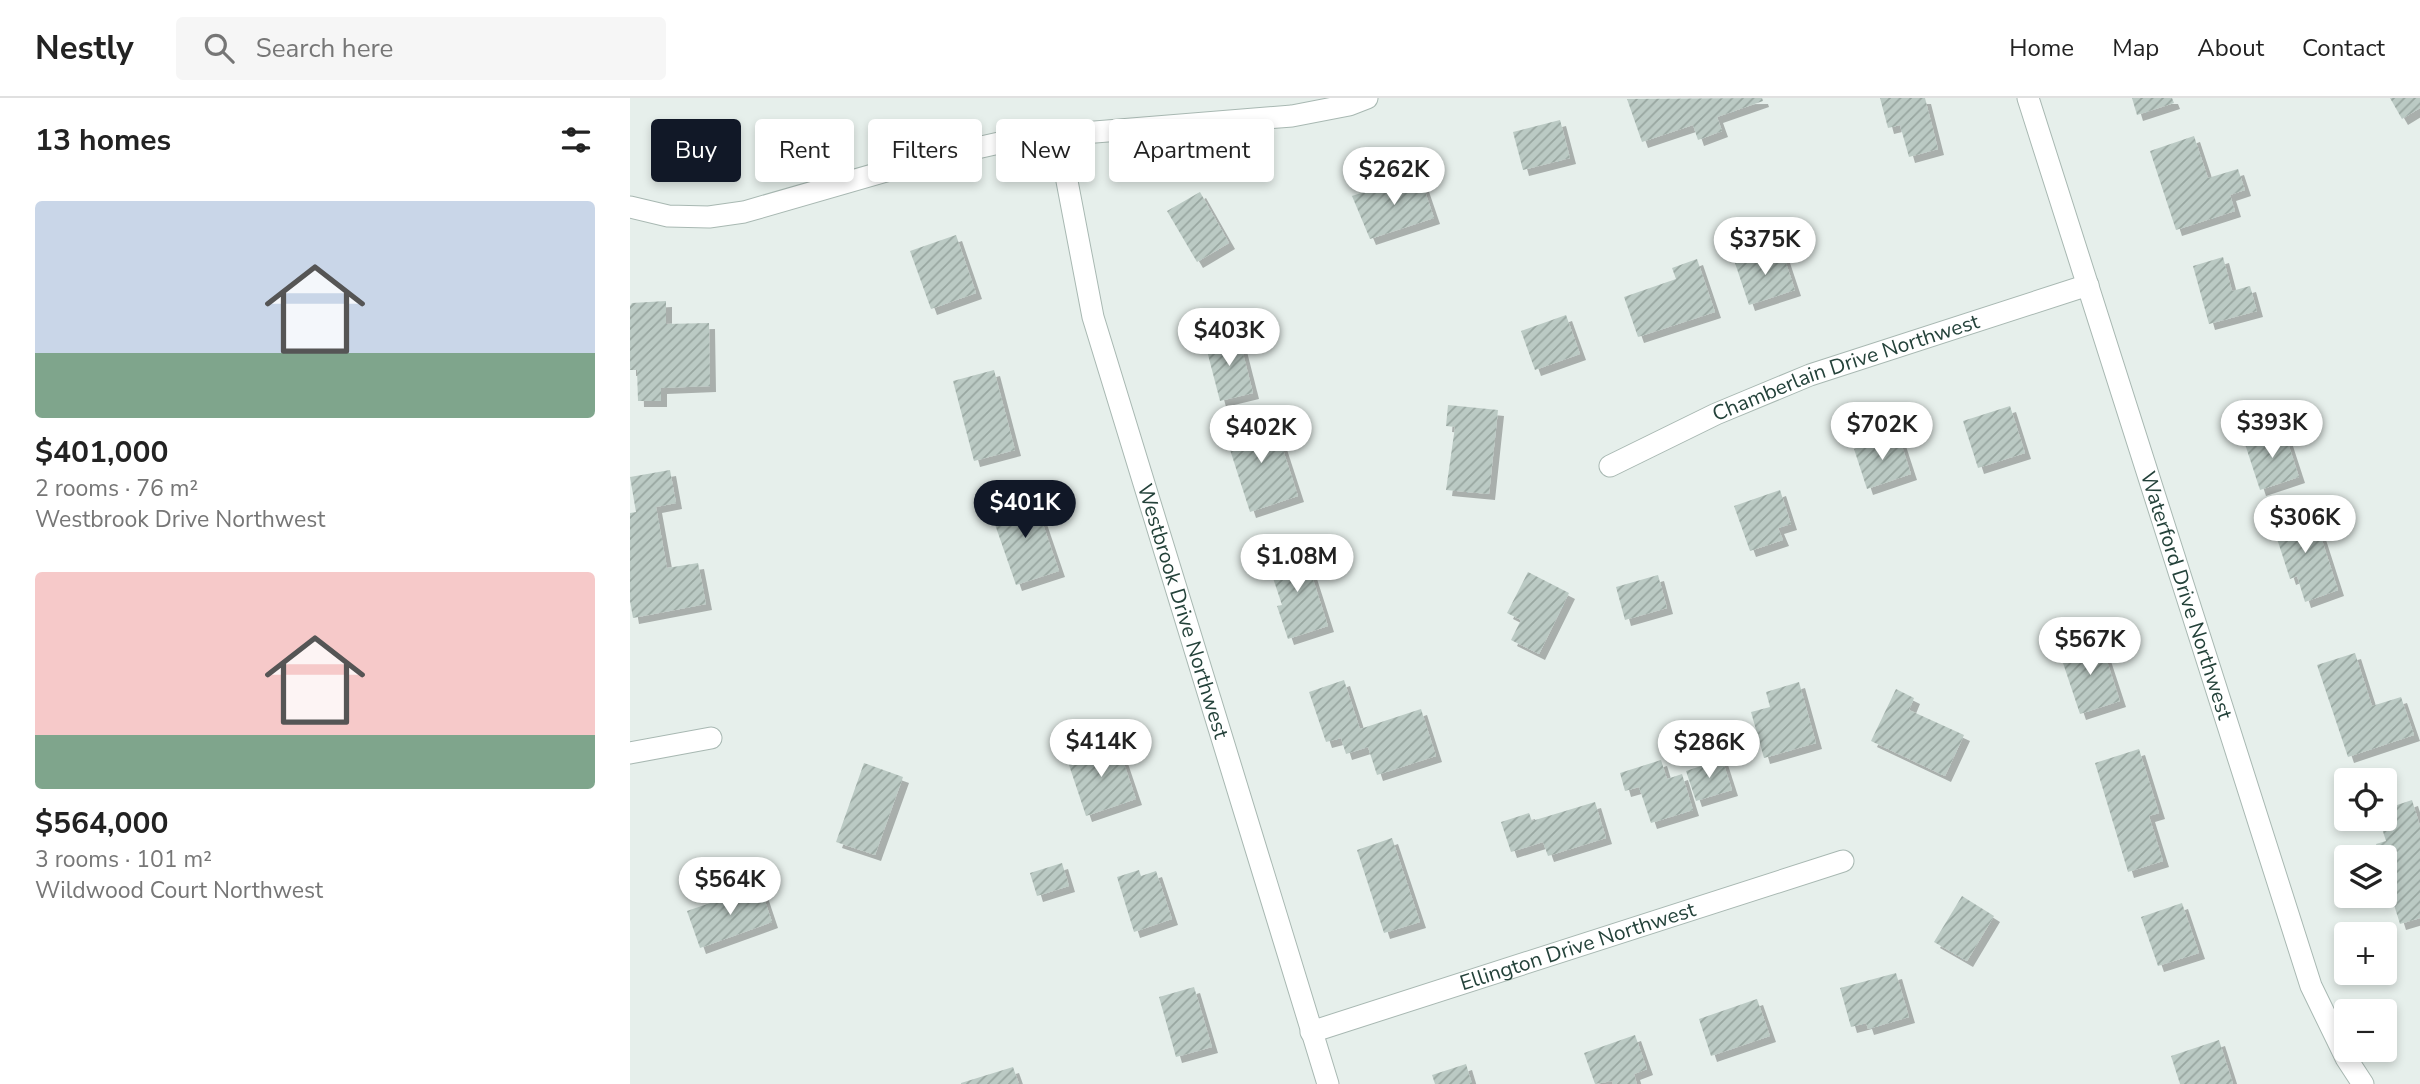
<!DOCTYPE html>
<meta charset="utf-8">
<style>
:root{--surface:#fff;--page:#f6f6f6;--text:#222;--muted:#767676;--line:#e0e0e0;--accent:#111827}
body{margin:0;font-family:"Nunito Sans",sans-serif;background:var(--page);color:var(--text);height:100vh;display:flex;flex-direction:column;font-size:26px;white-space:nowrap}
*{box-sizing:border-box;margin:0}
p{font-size:23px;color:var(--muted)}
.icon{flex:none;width:38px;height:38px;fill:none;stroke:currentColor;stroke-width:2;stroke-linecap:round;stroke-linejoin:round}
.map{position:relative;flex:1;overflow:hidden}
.sheet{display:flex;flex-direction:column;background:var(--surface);width:630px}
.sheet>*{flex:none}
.guide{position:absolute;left:21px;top:21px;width:665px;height:63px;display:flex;gap:14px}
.fabs{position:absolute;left:1704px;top:670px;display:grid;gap:14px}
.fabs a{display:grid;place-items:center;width:63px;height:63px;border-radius:7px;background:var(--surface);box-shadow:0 4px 10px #0003;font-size:35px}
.price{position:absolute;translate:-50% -60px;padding:0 16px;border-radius:24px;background:#fff;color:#222;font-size:23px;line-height:46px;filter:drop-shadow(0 2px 4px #0008)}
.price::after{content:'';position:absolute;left:50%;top:42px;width:21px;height:16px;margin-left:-10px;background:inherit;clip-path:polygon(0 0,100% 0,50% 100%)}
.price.selected{background:var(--accent);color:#fff}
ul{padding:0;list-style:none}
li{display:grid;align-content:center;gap:14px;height:371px;padding:0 35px}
li span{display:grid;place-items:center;height:217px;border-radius:7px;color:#555}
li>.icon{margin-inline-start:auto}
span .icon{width:126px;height:126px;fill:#fffc;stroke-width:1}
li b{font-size:30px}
h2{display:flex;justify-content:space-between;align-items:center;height:84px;padding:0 35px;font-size:30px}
.tag{padding:0 24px;border-radius:7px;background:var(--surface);box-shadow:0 4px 10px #0003;font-size:24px;line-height:63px}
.tag.selected{background:var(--accent);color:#fff}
header{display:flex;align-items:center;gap:42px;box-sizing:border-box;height:98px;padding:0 35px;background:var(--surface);border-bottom:2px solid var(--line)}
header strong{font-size:33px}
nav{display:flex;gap:38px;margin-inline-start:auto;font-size:24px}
.search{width:490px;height:63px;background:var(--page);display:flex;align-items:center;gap:18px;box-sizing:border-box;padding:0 24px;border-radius:7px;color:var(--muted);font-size:26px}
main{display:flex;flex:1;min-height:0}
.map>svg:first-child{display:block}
</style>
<header>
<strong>Nestly</strong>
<div class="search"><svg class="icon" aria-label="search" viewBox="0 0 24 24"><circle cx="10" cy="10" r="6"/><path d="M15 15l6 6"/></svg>Search here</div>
<nav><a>Home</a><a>Map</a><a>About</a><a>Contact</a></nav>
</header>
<main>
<section class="sheet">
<h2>13 homes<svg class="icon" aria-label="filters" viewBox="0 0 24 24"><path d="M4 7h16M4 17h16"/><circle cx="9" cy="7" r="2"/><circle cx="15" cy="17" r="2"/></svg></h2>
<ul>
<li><span style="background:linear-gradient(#c9d6e8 70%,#7fa58c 0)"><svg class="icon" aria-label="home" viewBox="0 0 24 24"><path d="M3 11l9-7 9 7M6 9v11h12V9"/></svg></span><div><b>$401,000</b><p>2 rooms · 76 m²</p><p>Westbrook Drive Northwest</p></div></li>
<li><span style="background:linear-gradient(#f6c9c9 75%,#7fa58c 0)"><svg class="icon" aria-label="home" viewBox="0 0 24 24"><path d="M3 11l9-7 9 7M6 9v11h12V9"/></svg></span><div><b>$564,000</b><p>3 rooms · 101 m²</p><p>Wildwood Court Northwest</p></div></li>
</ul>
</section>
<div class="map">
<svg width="1790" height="986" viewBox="0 0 1790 986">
<defs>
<pattern id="building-hatch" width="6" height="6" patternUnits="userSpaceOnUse" patternTransform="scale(1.75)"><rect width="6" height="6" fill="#bbcac4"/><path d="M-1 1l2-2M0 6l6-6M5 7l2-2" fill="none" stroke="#98a6a0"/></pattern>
<filter id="shadow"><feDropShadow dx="6" dy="6" stdDeviation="0" flood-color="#0004"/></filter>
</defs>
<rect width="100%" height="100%" fill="#e6efeb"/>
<g fill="url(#building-hatch)" filter="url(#shadow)">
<polygon points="1132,0 1133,3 1087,19 1092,33 1068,42 1063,27 1012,44 997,1"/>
<polygon points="1250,0 1295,0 1308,51 1279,59 1270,27 1258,30"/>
<polygon points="1502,0 1542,0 1544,5 1507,17"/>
<polygon points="1760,0 1790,0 1790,10 1772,21"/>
<polygon points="930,22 940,60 893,72 883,34"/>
<polygon points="1564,38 1578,80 1608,71 1615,92 1600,97 1605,113 1546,132 1520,53"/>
<polygon points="789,76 804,120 740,141 722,98"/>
<polygon points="570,94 599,145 567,164 537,113"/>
<polygon points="326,137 346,195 301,211 280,153"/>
<polygon points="1151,150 1165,192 1119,207 1105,165"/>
<polygon points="1593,159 1602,193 1620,188 1627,213 1579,226 1563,168"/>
<polygon points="1067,161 1085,214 1008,239 994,199 1046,181 1042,170"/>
<polygon points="36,203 36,226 79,225 80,288 31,290 31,303 8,303 7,272 0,272 0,208 2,205"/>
<polygon points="936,217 950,256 905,272 891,233"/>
<polygon points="608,236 623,295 590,303 575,245"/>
<polygon points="364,272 385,352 344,363 323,283"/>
<polygon points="818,307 868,312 859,396 816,392 825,329 816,328"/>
<polygon points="1380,308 1395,355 1348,370 1333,323"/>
<polygon points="643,321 668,398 620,414 595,336"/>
<polygon points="1654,333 1669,379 1630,392 1615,346"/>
<polygon points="1268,336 1281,376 1237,391 1224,351"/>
<polygon points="40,372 46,405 26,409 37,470 68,465 76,506 3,520 0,503 0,415 6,414 0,379"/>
<polygon points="1150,392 1161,426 1148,430 1153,442 1120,453 1104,408"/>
<polygon points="403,397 429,473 386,487 360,412"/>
<polygon points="1682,411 1708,492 1675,504 1667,478 1660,481 1642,425"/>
<polygon points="673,450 698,528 658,541 647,508 652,507 637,462"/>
<polygon points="898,474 939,495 909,556 881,542 891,522 877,515"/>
<polygon points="1028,477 1037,510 995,522 986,489"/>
<polygon points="1470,542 1490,603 1450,616 1430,556"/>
<polygon points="1725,555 1742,608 1771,599 1784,637 1718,659 1687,567"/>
<polygon points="714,582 730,631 791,611 806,658 747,677 738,649 716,656 711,640 696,644 679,594"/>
<polygon points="1169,584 1186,645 1134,660 1121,614 1140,609 1136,594"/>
<polygon points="1266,591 1284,600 1279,612 1334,637 1315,678 1241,643"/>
<polygon points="487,645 506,701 456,718 437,661"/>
<polygon points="1509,651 1529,715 1519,718 1533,763 1498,774 1465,665"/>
<polygon points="1092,661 1102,692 1066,703 1056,673"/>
<polygon points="1031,662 1037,681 1052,676 1063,712 1021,725 1009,689 995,693 990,675"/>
<polygon points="234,665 273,679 245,757 206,744"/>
<polygon points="1782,702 1790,728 1790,820 1770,826 1755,778 1755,760 1750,760 1746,746 1756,743 1749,721 1755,721 1755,711"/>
<polygon points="965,704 976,740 918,758 913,744 881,754 871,724 899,715 902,723"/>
<polygon points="762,740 790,824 754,835 727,752"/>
<polygon points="432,765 439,788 407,798 400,775"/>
<polygon points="509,772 511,778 526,773 542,821 504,834 487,779"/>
<polygon points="130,788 142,824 70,850 57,813"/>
<polygon points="1332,798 1364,818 1337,863 1304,844"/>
<polygon points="1552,805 1569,855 1528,868 1511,819"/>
<polygon points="1266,875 1279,919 1238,931 1236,925 1221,929 1210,890"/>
<polygon points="564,889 582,949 546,959 529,899"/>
<polygon points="1127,901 1140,938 1081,958 1069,921"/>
<polygon points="1005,937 1017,971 1004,976 1007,986 983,986 982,983 965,986 954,955"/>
<polygon points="1589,942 1603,986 1550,986 1541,958"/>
<polygon points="836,966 842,986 805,986 802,977"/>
<polygon points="383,969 389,986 331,986 331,985"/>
</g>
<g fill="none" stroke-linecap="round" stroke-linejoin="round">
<defs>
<g id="street">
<path id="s1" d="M1398 0 1681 888 1716 960 1733 986"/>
<path id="s2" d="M428 36 463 219 698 986"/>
<polyline points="0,109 38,118 79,119 114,114 298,61 391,40 662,18 719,7 737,0"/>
<path id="s3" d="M980 368 1086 316 1180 277 1458 187"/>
<polyline points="0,655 81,640"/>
<path id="s4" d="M681 934 1213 763"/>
</g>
</defs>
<use href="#street" stroke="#a8b8b2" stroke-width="23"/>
<use href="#street" stroke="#fff" stroke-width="21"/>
</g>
<g text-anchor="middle" stroke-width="5" stroke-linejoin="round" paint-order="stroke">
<g font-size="21" fill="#24423a" stroke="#f7fbf9">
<text dy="7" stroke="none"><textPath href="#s3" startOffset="256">Chamberlain Drive Northwest</textPath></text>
<text dy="7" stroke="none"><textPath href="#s1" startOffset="522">Waterford Drive Northwest</textPath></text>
<text dy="7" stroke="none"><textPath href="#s2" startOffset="494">Westbrook Drive Northwest</textPath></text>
<text dy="7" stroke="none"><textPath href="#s4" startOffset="280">Ellington Drive Northwest</textPath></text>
</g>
</g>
</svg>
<div class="fabs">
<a><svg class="icon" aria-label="locate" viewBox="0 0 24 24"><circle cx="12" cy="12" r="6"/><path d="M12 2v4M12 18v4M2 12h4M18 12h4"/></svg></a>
<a><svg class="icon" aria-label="layers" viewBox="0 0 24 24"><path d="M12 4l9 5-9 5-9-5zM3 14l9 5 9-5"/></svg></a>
<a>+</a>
<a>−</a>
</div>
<b class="price" style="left:764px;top:109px">$262K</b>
<b class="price" style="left:1135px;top:179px">$375K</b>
<b class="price" style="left:599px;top:270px">$403K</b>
<b class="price" style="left:1642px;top:362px">$393K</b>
<b class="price" style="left:1252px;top:364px">$702K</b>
<b class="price" style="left:631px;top:367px">$402K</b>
<b class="price selected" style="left:395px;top:442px">$401K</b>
<b class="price" style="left:1675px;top:457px">$306K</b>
<b class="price" style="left:667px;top:496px">$1.08M</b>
<b class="price" style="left:1460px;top:579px">$567K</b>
<b class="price" style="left:471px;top:681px">$414K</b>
<b class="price" style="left:1079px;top:682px">$286K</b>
<b class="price" style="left:100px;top:819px">$564K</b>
<div class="guide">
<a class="tag selected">Buy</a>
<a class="tag">Rent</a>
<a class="tag">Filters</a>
<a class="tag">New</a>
<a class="tag">Apartment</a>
</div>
</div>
</main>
